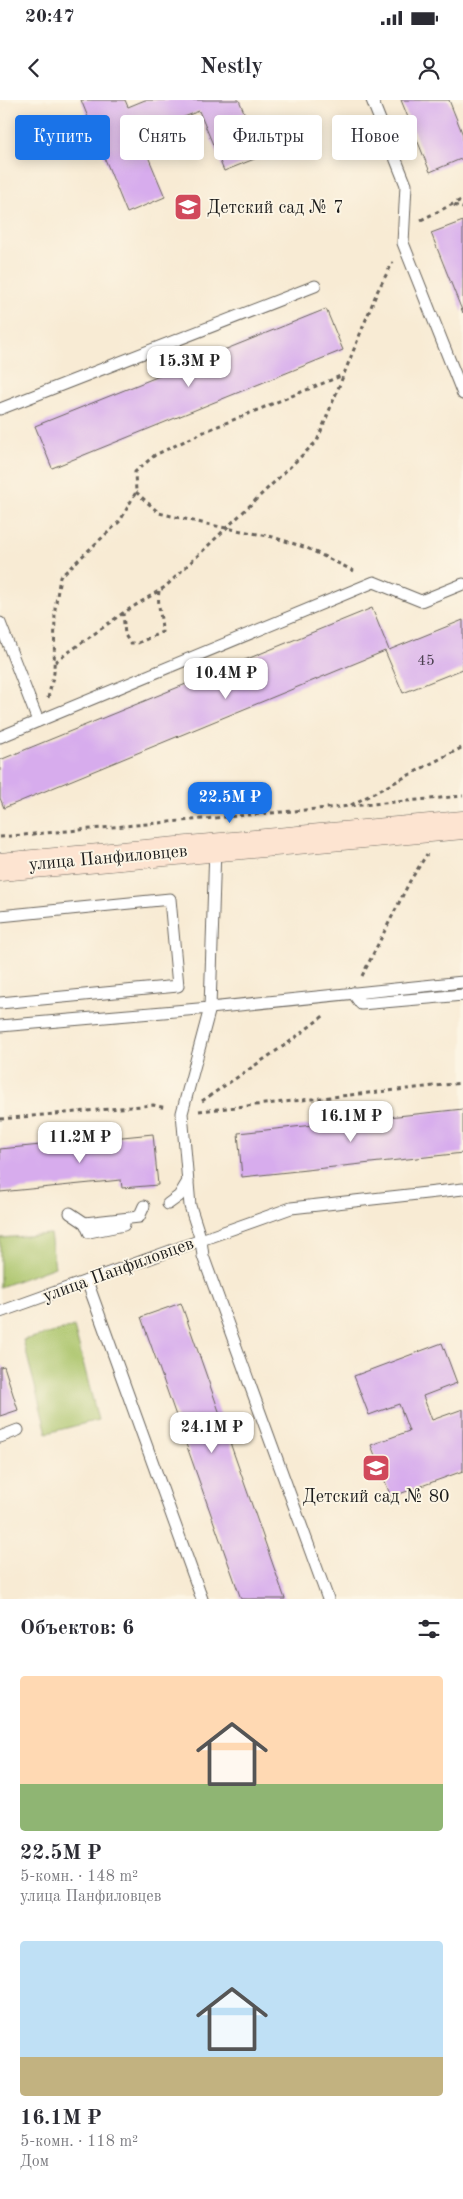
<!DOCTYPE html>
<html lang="ru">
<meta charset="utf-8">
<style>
:root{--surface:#fff;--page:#f2f2f3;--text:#2b2b33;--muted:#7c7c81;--accent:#1a73e8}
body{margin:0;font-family:"Old Standard TT",serif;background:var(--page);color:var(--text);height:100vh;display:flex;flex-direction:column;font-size:19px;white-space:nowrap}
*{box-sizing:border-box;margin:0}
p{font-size:16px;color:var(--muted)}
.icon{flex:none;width:28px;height:28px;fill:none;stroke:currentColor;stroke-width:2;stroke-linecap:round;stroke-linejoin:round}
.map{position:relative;height:1499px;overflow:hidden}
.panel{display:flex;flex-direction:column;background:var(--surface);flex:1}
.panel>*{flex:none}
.hud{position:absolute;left:15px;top:15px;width:434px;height:45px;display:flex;gap:10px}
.price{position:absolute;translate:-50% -42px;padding:0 11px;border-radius:10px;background:#fff;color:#222;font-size:16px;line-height:32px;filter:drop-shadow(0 1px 2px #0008)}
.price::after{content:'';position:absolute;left:50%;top:30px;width:15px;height:11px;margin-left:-8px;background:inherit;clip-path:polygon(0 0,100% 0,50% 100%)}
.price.current{background:var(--accent);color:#fff}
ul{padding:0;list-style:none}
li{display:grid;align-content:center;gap:10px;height:265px;padding:0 20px}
li span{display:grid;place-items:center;height:155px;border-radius:5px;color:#555}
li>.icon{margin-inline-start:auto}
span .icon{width:90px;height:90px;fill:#fffc;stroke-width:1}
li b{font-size:21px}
h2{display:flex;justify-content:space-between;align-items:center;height:60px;padding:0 20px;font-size:21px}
.tag{padding:0 18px;border-radius:5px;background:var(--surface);box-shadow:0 2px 12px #0003;font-size:18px;line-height:45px}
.tag.current{background:var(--accent);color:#fff}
.status{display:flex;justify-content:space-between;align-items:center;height:35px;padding:0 25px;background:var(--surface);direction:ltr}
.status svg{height:14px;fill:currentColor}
header{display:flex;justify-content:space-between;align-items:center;height:65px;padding:0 20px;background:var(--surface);font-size:22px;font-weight:600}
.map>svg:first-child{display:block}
</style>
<div class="status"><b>20:47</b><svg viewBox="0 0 49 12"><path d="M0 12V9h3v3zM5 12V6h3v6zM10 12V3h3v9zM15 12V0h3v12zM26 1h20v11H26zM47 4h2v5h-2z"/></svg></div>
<header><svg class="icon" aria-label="back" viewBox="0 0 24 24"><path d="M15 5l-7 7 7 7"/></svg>Nestly<svg class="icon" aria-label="person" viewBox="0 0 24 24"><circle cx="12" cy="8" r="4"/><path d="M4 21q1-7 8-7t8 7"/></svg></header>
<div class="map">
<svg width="463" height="1499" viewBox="0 0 463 1499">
<rect width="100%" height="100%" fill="#fcf5e5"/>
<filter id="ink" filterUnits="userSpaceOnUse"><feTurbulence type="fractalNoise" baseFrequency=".02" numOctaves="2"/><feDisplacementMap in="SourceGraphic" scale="10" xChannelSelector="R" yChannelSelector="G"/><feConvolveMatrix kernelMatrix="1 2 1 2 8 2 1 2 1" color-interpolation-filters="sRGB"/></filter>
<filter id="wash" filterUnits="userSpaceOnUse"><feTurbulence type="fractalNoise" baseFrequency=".0096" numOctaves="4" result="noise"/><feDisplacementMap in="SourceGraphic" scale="20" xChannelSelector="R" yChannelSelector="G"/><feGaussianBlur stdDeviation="1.12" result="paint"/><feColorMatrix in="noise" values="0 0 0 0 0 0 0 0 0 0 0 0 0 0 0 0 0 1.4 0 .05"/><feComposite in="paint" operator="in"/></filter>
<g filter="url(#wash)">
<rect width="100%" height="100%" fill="#f8ebd4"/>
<g fill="#aac46a" stroke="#637043">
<polygon points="50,1134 55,1167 0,1187 0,1138"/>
<polygon points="74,1227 98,1320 47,1333 23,1240"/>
</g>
<g id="blocks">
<g fill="#d7aced">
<polygon points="81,0 125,0 128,7 145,0 239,0 262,56 224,71 199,11 139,35 165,97 127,113"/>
<polygon points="401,0 449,0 463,35 463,58 430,72"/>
<polygon points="463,121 463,213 431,133"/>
<polygon points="326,209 343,250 52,368 35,326"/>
<polygon points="372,508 389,550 463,520 463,569 403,593 385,551 4,708 0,698 0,660"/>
<polygon points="463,1009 463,1053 242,1077 238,1033"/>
<polygon points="153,1034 158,1085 122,1088 121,1080 0,1092 0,1049"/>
<polygon points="181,1203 285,1499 241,1499 141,1217"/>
<polygon points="442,1243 457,1283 423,1296 432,1320 463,1309 463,1371 391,1397 371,1345 409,1331 399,1304 369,1315 354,1276"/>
<polygon points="4,1266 18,1310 0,1316 0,1267"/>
</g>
</g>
</g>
<g filter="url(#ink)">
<use href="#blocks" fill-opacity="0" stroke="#69645c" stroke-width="1"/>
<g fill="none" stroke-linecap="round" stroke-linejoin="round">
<defs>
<g id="lane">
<polyline points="372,0 406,85 403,143 463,294"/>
<polyline points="0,309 315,186"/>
<polyline points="0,523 38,621"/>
<polyline points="0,637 374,482 421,501 463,484"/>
<polyline points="0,816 170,799 178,886 0,903"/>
<polyline points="353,893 361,904 463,895"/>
<polyline points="0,926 210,908 463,882"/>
<polyline points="168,1104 179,1096 188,1081"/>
<polyline points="70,1113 85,1123 139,1117 144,1106"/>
<polyline points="85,1123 89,1132 124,1125"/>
<polyline points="87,1181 202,1499"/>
<polyline points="0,1212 201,1140 190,1106 182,1013 210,908 215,747"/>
<polyline points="0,1337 18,1330"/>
<polyline points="328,1499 203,1156 201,1140 291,1108 463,1089"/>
</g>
<polyline id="secondary" points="0,767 463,725"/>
</defs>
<use href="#lane" stroke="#69645c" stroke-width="13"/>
<use href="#secondary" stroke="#69645c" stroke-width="29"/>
<g stroke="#69645c" stroke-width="3" stroke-dasharray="4 4" stroke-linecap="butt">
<polyline points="454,105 463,108"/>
<polyline points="421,120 463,99"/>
<polyline points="136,392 159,413 206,424 273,437 307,448 354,471"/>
<path d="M159 491C157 505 162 517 162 532L138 543H130L125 535 123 513 165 487 317 341 377 192 393 162"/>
<polyline points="55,562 123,513"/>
<polyline points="48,598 54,573 55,509 60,477 120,421 136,392 135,372 155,355 206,331 343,275"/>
<polyline points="351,705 463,647"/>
<polyline points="0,737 463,696"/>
<polyline points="362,876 410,781 427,754"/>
<polyline points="202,1001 288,943 326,914"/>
<polyline points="199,1011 463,983"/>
<polyline points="0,1019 153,1005 166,1008"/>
</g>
<use href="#lane" stroke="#fff" stroke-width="11"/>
<use href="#secondary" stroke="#fde4d1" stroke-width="28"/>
</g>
</g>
<defs>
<symbol id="school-square" viewBox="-11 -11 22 22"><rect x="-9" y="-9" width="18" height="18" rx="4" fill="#d1495b" stroke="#fcf5e5"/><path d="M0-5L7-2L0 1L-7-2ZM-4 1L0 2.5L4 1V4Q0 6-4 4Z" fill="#fff"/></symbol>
</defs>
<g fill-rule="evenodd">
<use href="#school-square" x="172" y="91" width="32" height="32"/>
<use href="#school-square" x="360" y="1352" width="32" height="32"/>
</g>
<g text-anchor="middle" stroke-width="4" stroke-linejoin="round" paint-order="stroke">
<g font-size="15" fill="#4b4050">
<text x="426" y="565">45</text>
</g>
<g font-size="18" fill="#1c1c1c" stroke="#fcf5e5" text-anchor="start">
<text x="207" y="113">Детский сад № 7</text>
<text x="376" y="1402" text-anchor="middle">Детский сад № 80</text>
</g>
<g font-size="18" fill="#1c1c1c" stroke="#fcf5e5">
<text transform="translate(108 757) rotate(-5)" y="6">улица Панфиловцев</text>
<text transform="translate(118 1169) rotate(-20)" y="6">улица Панфиловцев</text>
</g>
</g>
</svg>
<b class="price" style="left:189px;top:288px">15.3M ₽</b>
<b class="price" style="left:226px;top:600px">10.4M ₽</b>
<b class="price current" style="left:230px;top:724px">22.5M ₽</b>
<b class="price" style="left:351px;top:1043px">16.1M ₽</b>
<b class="price" style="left:80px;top:1064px">11.2M ₽</b>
<b class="price" style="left:212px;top:1354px">24.1M ₽</b>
<div class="hud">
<a class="tag current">Купить</a>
<a class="tag">Снять</a>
<a class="tag">Фильтры</a>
<a class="tag">Новое</a>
</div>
</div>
<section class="panel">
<h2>Объектов: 6<svg class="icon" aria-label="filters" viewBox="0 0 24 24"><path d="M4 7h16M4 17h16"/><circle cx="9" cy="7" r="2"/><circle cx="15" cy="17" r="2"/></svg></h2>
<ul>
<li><span style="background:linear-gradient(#ffd9b3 70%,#8fb573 0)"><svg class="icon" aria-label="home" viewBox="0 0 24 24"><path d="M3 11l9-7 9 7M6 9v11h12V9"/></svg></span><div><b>22.5M ₽</b><p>5-комн. · 148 m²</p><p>улица Панфиловцев</p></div></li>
<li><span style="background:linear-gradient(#bfe0f5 75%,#c2b280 0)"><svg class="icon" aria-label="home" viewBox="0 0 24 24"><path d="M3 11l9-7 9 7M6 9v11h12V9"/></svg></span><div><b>16.1M ₽</b><p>5-комн. · 118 m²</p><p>Дом</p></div></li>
</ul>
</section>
